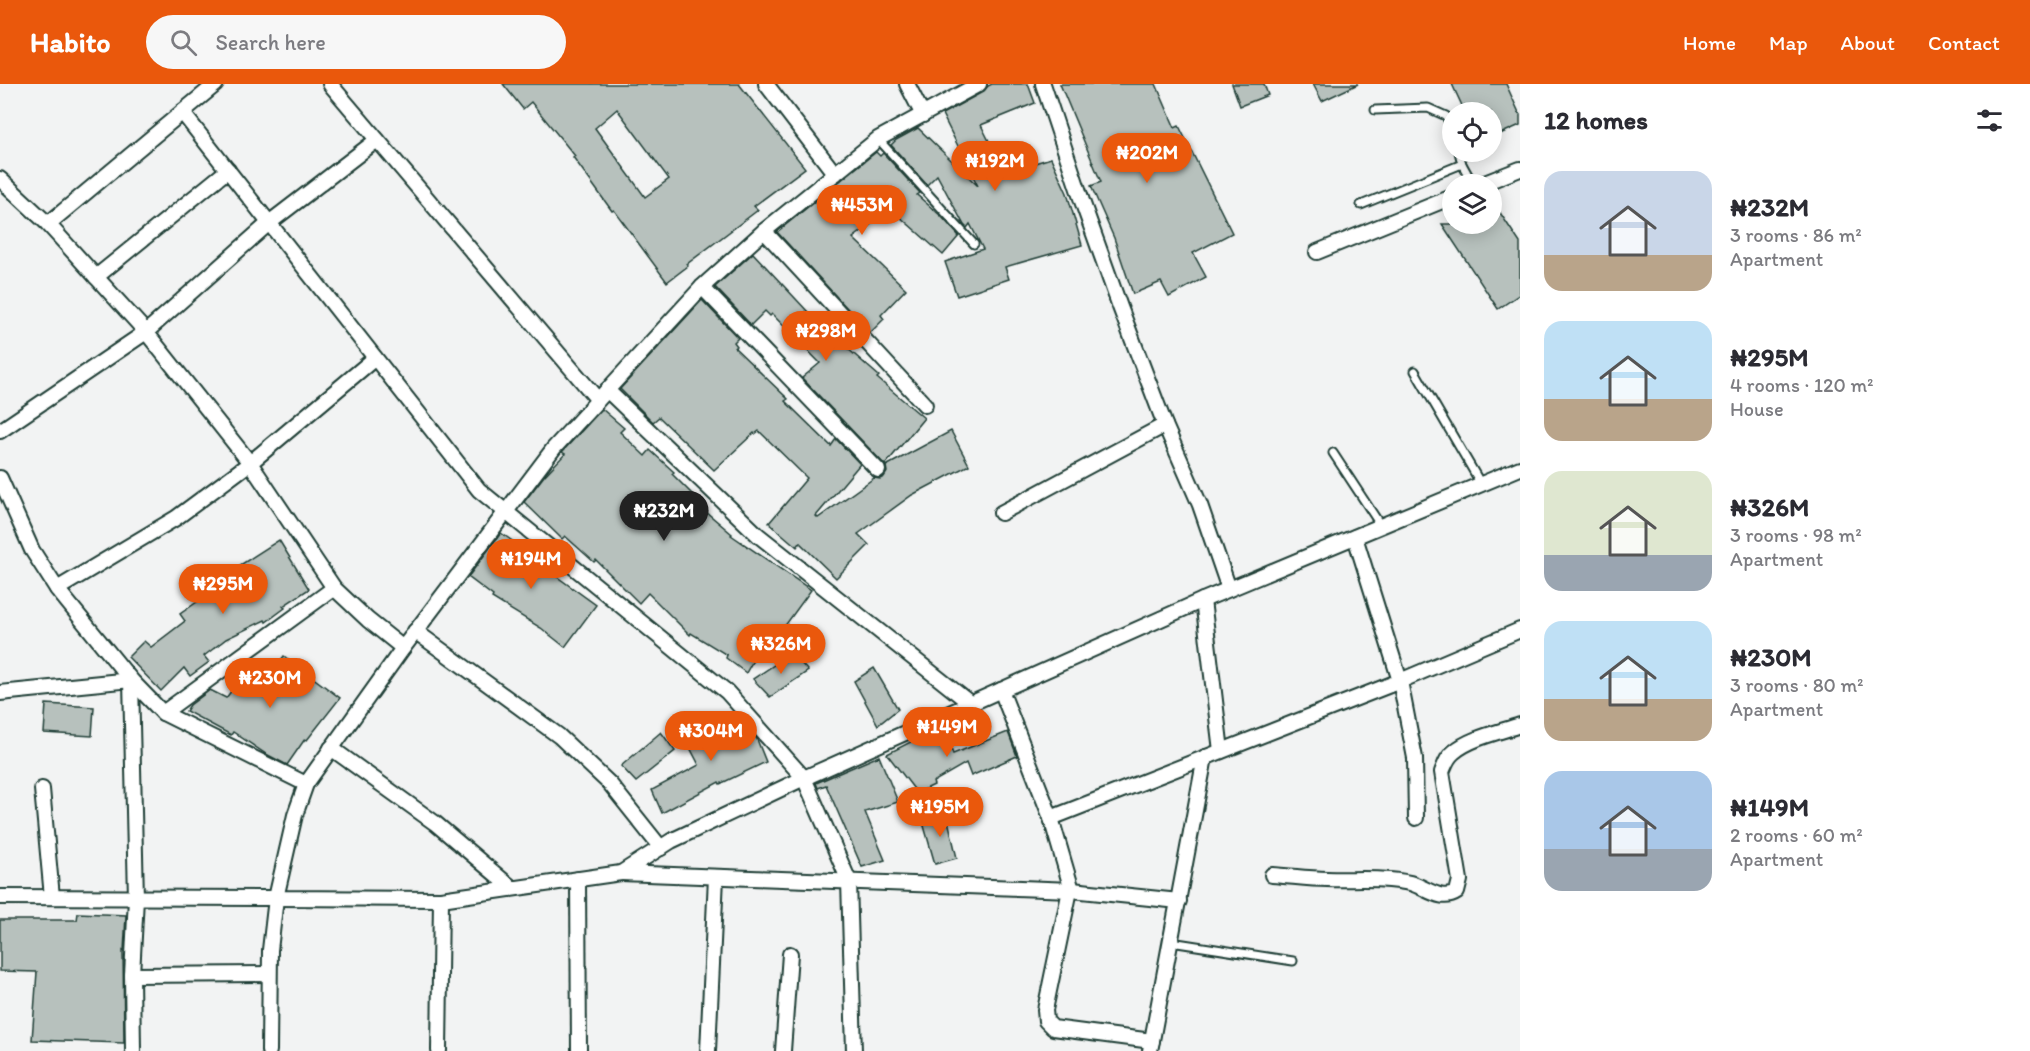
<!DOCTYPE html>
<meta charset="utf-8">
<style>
:root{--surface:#fff;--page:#f7f7f7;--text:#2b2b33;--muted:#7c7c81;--accent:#ea580c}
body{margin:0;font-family:Itim,sans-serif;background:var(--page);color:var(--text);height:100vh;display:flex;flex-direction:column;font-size:22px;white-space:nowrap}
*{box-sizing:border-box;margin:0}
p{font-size:20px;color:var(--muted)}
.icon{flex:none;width:33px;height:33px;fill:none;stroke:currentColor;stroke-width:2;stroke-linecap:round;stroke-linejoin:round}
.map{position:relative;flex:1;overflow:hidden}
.drawer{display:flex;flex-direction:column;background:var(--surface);width:510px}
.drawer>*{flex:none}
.buttons{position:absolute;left:1442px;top:18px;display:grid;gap:12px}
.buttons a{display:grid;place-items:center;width:60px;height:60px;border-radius:50%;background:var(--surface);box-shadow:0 3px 15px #0003;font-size:30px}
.price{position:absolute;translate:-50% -51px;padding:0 14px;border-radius:21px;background:var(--accent);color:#fff;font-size:20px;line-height:39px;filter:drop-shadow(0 2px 3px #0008)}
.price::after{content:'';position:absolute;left:50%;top:36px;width:18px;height:14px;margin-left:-9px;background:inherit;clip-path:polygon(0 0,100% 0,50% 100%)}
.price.on{background:#222;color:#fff}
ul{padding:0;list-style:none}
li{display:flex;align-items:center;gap:18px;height:150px;padding:0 24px}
li span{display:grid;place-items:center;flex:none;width:168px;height:120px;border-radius:18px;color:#555}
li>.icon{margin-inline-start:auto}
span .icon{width:72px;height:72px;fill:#fffc;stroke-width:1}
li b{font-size:26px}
h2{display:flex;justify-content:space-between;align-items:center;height:72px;padding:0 24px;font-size:26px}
header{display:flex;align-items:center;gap:36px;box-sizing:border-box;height:84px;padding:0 30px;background:var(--accent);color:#fff}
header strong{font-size:28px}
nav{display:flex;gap:33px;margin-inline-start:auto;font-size:21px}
.search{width:420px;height:54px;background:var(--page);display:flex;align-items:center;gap:15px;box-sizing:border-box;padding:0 21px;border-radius:33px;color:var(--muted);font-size:22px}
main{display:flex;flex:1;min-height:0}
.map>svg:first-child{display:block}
</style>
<header>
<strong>Habito</strong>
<div class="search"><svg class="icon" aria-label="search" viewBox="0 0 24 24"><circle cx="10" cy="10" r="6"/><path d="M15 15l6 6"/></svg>Search here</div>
<nav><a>Home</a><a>Map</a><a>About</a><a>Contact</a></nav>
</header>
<main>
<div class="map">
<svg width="1520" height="967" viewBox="0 0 1520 967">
<rect width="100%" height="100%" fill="#f2f3f3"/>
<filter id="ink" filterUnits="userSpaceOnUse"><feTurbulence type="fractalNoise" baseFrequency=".0167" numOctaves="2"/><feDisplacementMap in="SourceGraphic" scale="12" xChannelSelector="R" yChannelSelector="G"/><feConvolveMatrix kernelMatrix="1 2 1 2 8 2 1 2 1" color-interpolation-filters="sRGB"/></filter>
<g filter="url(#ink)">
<g fill="#b7c1bd" stroke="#1f3d34" stroke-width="1.5" fill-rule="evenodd">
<path d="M503 0H739L805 84 754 122 758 126 687 180 688 182 667 198 614 126 612 127 573 73 575 72 531 18 523 25ZM617 25 669 95 645 113 595 44Z"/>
<polygon points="992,0 1028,0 1035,19 981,41 995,69 985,71 996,91 1051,74 1067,109 1082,161 1005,183 1009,195 957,212 945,178 983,165 970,140 967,144 964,141 937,91 927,101 891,61 896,56 918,44 978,102 942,30 983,8 988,2"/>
<polygon points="1060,0 1156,0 1175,44 1179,42 1232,149 1193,169 1206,193 1169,213 1161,198 1133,210 1114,154 1091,102 1101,98"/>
<polygon points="1232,0 1264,0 1268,11 1240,22"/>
<polygon points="1313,0 1358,0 1322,17"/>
<polygon points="1452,0 1506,0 1520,31 1520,41 1491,54 1491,28 1465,28"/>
<polygon points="876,68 880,72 883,69 920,109 917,111 941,132 959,152 943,171 891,125 853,154 906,205 881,231 884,235 870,249 777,148"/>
<polygon points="1491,115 1520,159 1520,210 1498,225 1442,140 1491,140"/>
<polygon points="753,169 837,259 839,257 879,292 877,294 924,334 885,381 802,294 820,279 772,230 770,232 765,227 751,241 715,203"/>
<polygon points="702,216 738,254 734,258 737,262 735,264 788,315 785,317 831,362 836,355 860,380 816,432 818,434 874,394 880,395 884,393 887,388 886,382 951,347 969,381 912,411 858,450 869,461 836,494 800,459 797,463 769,439 807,394 759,347 755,350 754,349 714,386 659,333 653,338 620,305"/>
<polygon points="602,325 624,344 620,348 645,372 650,366 674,388 672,390 695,413 692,416 732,450 731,451 811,506 779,550 771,544 746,589 726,574 727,571 691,549 690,551 648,509 639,519 596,476 594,478 565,452 562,455 524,418 544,392 565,370 562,368"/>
<polygon points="501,449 521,463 520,466 596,521 565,563 541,544 492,514 493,512 468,493"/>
<polygon points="279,456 309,505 283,522 285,524 266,538 265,536 226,555 204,572 209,578 190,592 184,584 161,607 128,573 144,557 151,563 185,537 180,530 204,513 202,509 234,491 231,487"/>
<polygon points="792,569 808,587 770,613 753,595"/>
<polygon points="284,572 340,614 307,656 305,655 287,681 266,670 233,648 231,651 186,627 190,621 210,606 226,614 250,582 267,594"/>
<polygon points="874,584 898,625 878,641 854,597"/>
<polygon points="46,620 94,623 92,652 44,649"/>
<polygon points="729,629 743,660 756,653 766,678 720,700 719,698 662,729 652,706 699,681 684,652"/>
<polygon points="942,642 953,670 1008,648 1017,672 971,692 966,679 933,698 934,701 917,709 887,670"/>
<polygon points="661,648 675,667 636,698 621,682"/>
<polygon points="879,672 898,718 865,728 885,776 862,783 826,701 818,704 816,699"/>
<polygon points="946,728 957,774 935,780 922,735"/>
<polygon points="78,829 126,831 124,867 123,866 124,959 32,956 37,888 0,887 0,836 77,836"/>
</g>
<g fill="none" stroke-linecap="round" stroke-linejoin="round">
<defs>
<g id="lane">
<polyline points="1375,26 1428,24 1446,32 1452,45"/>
<polyline points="878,55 974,160"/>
<polyline points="1459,68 1462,80 1473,100"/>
<polyline points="1361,121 1462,80"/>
<polyline points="1415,287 1481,400"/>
<polyline points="1333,369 1381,442"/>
<polyline points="1171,858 1293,877"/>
</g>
<g id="street">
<polyline points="330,0 598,316"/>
<polyline points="766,0 835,90"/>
<polyline points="907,0 923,31"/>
<polyline points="1043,0 1082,117 1120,223 1165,341 1200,421 1229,505"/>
<polyline points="182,28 479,406 727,608 804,694 849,797 854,967"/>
<polyline points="0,95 48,140 146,248 250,379 334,504 368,536 403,564 306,700 295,731 276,814 441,815 439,967"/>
<polyline points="1482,100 1520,85"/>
<polyline points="48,140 216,0"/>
<polyline points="764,147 925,321"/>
<polyline points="1317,168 1452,113"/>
<polyline points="96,193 228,86"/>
<polyline points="702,203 878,386"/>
<polyline points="607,306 758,451 971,620"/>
<polyline points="0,347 146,248 269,139 377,56"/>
<polyline points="0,394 32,466 57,505"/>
<polyline points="1001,429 1165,341"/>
<polyline points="1355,453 1400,597 1415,674 1416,734"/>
<polyline points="1203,516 1221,667"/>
<polyline points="415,547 559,652 610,700 661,764"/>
<polyline points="403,564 554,364 702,203 764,147 878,55 979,0"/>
<polyline points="1001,606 1051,734 1072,806"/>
<polyline points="0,609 131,596 136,814 132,891 133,967"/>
<polyline points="163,629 334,504"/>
<polyline points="331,664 435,739 512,804"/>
<polyline points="306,700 163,629 131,596 57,505 176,434 250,379 375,274"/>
<polyline points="42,705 52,813"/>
<polyline points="1051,734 1400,597 1520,546"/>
<polyline points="621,789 1072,806 1179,817"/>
<path d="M1272 791C1290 792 1309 795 1327 795 1355 796 1383 793 1410 799 1426 803 1441 819 1457 808L1460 796 1442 688C1445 681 1447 673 1454 668 1470 654 1500 648 1520 641"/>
<polyline points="578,795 579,967"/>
<polyline points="1070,806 1045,926 1046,937 1053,944 1152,957"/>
<polyline points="0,813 276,814 270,866 269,967"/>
<polyline points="441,815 621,789 671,757 804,694 1203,516 1520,384"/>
<polyline points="132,891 269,890"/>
<polyline points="708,967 716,793"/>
<polyline points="783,967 790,870"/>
<polyline points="1150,967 1205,673"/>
</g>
</defs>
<use href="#lane" stroke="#1f3d34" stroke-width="11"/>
<use href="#street" stroke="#1f3d34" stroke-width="18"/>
<use href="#lane" stroke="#fff" stroke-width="7"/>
<use href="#street" stroke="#fff" stroke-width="14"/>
</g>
</g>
</svg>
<div class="buttons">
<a><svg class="icon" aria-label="locate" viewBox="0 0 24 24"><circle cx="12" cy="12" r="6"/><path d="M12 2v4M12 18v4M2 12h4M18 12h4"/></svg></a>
<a><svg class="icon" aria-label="layers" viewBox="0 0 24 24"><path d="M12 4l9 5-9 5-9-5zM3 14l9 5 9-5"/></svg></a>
</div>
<b class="price" style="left:1147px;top:100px">₦202M</b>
<b class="price" style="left:995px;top:108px">₦192M</b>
<b class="price" style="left:862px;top:152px">₦453M</b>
<b class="price" style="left:826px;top:278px">₦298M</b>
<b class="price on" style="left:664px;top:458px">₦232M</b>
<b class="price" style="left:531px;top:506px">₦194M</b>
<b class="price" style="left:223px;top:531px">₦295M</b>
<b class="price" style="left:781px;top:591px">₦326M</b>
<b class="price" style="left:270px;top:625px">₦230M</b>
<b class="price" style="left:947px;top:674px">₦149M</b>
<b class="price" style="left:711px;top:678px">₦304M</b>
<b class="price" style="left:940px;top:754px">₦195M</b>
</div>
<section class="drawer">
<h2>12 homes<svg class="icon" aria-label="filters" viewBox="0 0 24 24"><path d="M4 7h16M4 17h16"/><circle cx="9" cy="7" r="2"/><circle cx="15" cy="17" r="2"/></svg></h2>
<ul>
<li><span style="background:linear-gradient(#c9d6e8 70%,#b9a48a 0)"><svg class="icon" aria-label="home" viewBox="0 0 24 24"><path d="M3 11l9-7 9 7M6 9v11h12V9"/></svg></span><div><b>₦232M</b><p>3 rooms · 86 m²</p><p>Apartment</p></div></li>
<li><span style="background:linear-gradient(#bfe0f5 65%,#b9a48a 0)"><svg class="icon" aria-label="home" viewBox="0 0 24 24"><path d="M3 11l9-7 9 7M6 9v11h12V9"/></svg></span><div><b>₦295M</b><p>4 rooms · 120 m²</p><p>House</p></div></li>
<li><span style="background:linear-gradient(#dfe7d0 70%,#9aa5b1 0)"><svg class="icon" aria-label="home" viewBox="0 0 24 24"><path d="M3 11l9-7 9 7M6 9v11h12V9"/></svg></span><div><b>₦326M</b><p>3 rooms · 98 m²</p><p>Apartment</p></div></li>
<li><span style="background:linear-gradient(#bfe0f5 65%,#b9a48a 0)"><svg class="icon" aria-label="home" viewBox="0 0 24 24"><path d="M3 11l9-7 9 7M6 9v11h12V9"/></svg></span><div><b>₦230M</b><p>3 rooms · 80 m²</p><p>Apartment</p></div></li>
<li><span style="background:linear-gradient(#a9c7e8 65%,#9aa5b1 0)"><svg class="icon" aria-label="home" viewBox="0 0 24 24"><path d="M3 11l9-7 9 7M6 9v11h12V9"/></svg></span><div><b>₦149M</b><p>2 rooms · 60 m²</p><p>Apartment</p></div></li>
</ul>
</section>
</main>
